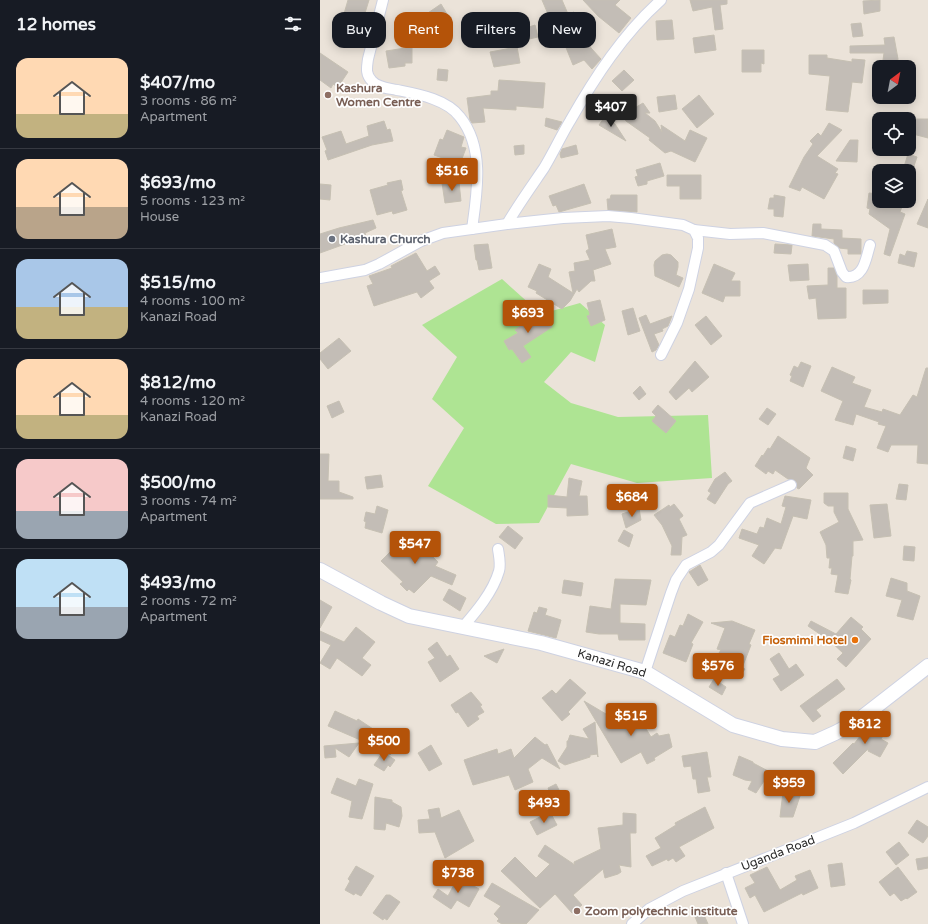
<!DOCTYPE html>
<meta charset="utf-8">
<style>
:root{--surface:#171b24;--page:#20242c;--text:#f1f3f6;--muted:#9ea1a6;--line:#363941;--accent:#b45309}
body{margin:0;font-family:"Varela Round",sans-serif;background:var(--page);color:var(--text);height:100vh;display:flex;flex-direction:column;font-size:15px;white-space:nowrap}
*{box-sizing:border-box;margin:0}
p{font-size:13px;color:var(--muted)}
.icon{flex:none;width:22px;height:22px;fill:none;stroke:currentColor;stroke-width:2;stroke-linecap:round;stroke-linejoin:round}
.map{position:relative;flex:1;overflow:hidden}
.sheet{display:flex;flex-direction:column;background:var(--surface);width:320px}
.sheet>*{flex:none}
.guide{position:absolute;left:12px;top:12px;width:380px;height:36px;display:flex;gap:8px}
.needle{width:26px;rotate:32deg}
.buttons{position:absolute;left:552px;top:60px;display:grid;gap:8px}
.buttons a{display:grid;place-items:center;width:44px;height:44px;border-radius:8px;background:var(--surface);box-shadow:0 2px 10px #0003;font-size:20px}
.price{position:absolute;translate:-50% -34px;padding:0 9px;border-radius:4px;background:var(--accent);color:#fff;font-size:13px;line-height:26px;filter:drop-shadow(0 1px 2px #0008)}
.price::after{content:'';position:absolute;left:50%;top:24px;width:12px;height:9px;margin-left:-6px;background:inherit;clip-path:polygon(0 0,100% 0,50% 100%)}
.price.active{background:#222;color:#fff}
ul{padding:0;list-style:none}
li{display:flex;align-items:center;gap:12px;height:100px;padding:0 16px}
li+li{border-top:1px solid var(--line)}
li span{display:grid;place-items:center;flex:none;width:112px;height:80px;border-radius:12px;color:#555}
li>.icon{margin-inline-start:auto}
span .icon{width:48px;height:48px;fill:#fffc;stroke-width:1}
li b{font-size:17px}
h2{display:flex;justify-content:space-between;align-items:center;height:48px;padding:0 16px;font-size:17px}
.pill{padding:0 14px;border-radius:12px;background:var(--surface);box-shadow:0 2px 10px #0003;font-size:14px;line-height:36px}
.pill.active{background:var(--accent);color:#fff}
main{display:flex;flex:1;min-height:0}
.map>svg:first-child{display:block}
</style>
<main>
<section class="sheet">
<h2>12 homes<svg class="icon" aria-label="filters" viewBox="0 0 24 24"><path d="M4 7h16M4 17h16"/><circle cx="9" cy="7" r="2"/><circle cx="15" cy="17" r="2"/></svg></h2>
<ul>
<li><span style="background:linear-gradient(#ffd9b3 70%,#c2b280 0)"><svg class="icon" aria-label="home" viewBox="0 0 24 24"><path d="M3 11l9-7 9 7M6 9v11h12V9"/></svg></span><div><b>$407/mo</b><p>3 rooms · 86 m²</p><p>Apartment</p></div></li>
<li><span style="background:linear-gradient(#ffd9b3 60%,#b9a48a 0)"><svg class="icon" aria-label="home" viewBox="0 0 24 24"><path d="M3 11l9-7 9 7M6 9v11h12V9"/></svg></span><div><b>$693/mo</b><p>5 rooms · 123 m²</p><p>House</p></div></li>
<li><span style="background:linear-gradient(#a9c7e8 60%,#c2b280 0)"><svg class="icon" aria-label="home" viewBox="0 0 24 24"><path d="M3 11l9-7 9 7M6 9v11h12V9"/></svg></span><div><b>$515/mo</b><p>4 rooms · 100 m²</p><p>Kanazi Road</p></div></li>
<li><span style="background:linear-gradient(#ffd9b3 70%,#c2b280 0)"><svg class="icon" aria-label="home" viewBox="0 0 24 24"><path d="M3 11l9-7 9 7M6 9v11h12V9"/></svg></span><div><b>$812/mo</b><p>4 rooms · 120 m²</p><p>Kanazi Road</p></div></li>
<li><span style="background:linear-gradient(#f6c9c9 65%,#9aa5b1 0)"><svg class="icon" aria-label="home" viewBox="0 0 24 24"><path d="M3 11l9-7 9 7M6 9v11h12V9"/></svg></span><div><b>$500/mo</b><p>3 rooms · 74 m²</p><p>Apartment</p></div></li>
<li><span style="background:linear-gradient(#bfe0f5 60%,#9aa5b1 0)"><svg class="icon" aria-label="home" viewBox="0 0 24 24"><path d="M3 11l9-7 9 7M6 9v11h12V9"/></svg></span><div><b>$493/mo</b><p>2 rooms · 72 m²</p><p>Apartment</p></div></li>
</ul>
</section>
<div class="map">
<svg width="608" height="924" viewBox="0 0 608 924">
<rect width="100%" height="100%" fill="#ebe3d9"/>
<polygon fill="#aee493" points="182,279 221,314 260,303 285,325 275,362 251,352 224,382 251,403 298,417 388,415 392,478 317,483 251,464 219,523 176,524 108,486 144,428 112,399 137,357 102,325"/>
<g fill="#c3bdb6" stroke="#c6c0b3">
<polygon points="28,0 49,0 45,13 48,14 43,31 21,24"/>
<polygon points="222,0 242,0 248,14 254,12 271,48 281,59 272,69 264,60 253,65 241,35 235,38 226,17 228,14"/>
<polygon points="263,0 300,0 295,5 311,18 299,33 278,16"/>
<polygon points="370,0 407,0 407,4 400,5 403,29 395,30 392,7 373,11"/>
<polygon points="560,0 560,11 544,14 543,1"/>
<polygon points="121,4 127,14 111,24 105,15"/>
<polygon points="352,20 354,39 337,40 336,21"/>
<polygon points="541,23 543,36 533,37 531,24"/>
<polygon points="215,25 218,37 209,39 206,28"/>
<polygon points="394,35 396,50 375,53 373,38"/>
<polygon points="574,37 578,59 576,67 562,67 564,53 530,53 530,46 565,45 564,38"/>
<polygon points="92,47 92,63 85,63 85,66 69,68 66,51"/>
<polygon points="197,47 200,63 174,67 170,52"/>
<polygon points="422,50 444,50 444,64 441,63 441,72 422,72"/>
<polygon points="0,53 28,72 18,87 13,84 11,88 0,80"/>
<polygon points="489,55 507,55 507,58 532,62 532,59 545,60 542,83 532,82 528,112 506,110 510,76 489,74"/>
<polygon points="118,69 128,70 127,81 117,80"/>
<polygon points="304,70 314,80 302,91 292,81"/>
<polygon points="179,80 225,83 223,108 196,106 196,110 163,108 165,122 152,123 150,120 147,98 171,95 171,91 178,91"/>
<polygon points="277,95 282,103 273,115 266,110"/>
<polygon points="355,95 357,109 339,112 337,97"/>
<polygon points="379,95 394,114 377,128 362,109"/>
<polygon points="323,103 330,113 325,113 335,121 342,132 341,125 365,141 370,130 387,138 375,162 351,151 345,153 329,140 330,138 306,121 303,116 302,116 303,116 300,111 310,104 313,109"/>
<polygon points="226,118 242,122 237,130 225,126"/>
<polygon points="284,118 295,124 306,141 279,125"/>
<polygon points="592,119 608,119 608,138 589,133"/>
<polygon points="64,121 67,130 70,129 73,141 52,145 8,160 5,151 7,150 2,137 21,131 26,144 49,136 47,126"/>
<polygon points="509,123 522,130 497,156 518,169 515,173 518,174 504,199 482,187 480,191 469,187 484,157 493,144 490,141 498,133 501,136"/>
<polygon points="127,130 144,137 141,147 146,148 140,164 114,155 120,139 123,140"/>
<polygon points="530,140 538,140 537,162 516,161"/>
<polygon points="204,145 204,154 195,155 194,146"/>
<polygon points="256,145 258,154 241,158 240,154 242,149"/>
<polygon points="588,154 597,157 592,172 583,170"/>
<polygon points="340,163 344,176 327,181 327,184 318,186 315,177 318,176 316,170"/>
<polygon points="347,175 381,175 381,199 360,199 360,186 347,186"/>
<polygon points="81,180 83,190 81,191 87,210 73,214 72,211 57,215 50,190 68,185 67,183"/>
<polygon points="139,182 141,201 125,203 122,183"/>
<polygon points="0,184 11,185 10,200 0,199"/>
<polygon points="264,184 271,203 239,212 236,205 233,206 229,196"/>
<polygon points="549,193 559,194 559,201 584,201 580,212 585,214 570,256 564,254 570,229 549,214 550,209 547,208"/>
<polygon points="291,195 317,195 317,212 288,210 287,199 290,199"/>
<polygon points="454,195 465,197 463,217 454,216 454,209 448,209 450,198 454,198"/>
<polygon points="608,199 608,228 597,224"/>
<polygon points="53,220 56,228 45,233 46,237 24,242 25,244 0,253 0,234 19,228"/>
<polygon points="493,224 501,224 501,229 522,230 522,238 541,239 541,254 528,254 528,249 519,248 514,243 514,239 492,236"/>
<polygon points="292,229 296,247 285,249 291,264 273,270 275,281 271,281 259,292 257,289 250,301 242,309 216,293 217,291 208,287 219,264 231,269 228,277 253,293 249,272 255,271 254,263 270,260 266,251 269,249 266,235"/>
<polygon points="168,244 172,268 159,270 157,260 156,260 154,245"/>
<polygon points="455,244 472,245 471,254 454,253"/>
<polygon points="587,251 597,253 594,267 578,263 580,254 585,256"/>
<polygon points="96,253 107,271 115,266 120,274 109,281 114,288 101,298 97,292 54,306 47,286 53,284 49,276 72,268 71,266"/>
<polygon points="347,254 351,255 358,262 358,267 356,275 363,278 359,287 335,276 334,265 335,261 342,255"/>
<polygon points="394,264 415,273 411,281 420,281 420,296 405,296 403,302 382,293"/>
<polygon points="488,264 489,280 470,281 468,265"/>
<polygon points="508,268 514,268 517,276 517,288 526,288 526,318 498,319 496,298 489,299 487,286 508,285"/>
<polygon points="543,290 568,290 568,303 543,304"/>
<polygon points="280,300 285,320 271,326 267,316 270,315 267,303"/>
<polygon points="313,308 320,331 308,335 302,311"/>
<polygon points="220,309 232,327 203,346 211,357 202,363 192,349 189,350 184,341 198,333 195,330 206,322 205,319"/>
<polygon points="326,315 330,324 352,316 348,326 342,329 343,331 334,334 339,345 336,350 332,352 319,318"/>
<polygon points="386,316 402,336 391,345 375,325"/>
<polygon points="19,338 31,351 8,369 0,359 0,353"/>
<polygon points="375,361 389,377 372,392 369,388 356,400 349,392"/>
<polygon points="481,362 491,366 483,387 470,381 472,376 470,375 474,366 478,368"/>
<polygon points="512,367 535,377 532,383 551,390 544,407 562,412 563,409 580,415 593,395 597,397 606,368 608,368 608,464 597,463 598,445 571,445 568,452 557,448 566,426 558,424 559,422 536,414 533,425 515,420 523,401 501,391"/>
<polygon points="320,386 326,394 319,400 313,393"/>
<polygon points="19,401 24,412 12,418 7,406"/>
<polygon points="338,405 356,421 346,433 332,421 336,416 332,412"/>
<polygon points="447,408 456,414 448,425 439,419"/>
<polygon points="458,436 490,458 486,468 493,475 479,489 477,488 477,483 474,480 468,479 455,470 453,474 448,471 446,474 435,466 442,455 443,456 448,448 450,449"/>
<polygon points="526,446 536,449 533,461 523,458"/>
<polygon points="0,454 9,454 8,481 19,481 19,492 33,497 33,499 0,499"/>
<polygon points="405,472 412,481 408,484 395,504 387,499 391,493 388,491 395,479"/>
<polygon points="61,475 63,487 47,489 45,477"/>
<polygon points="249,478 262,481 259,496 267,496 268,515 247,516 247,508 228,507 228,495 247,497"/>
<polygon points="579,484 588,485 586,500 576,499"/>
<polygon points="504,493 528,493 528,509 543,540 533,541 533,556 532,556 530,579 531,580 528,594 515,592 518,575 511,574 512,568 509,568 510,558 507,558 506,545 500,532 519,522 514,512 514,506 508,506 504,503"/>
<polygon points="465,496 491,500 487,519 473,516 461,549 455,548 444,564 432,556 439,545 419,538 422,529 437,534 440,527 444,528 447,518 461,524 466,507 462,506"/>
<polygon points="354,504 362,514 363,516 359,519 367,535 362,537 361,555 351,555 352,546 342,525 334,515 349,505 350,507"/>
<polygon points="567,504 571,536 554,538 550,505"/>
<polygon points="57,506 68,510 62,533 45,528 46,522 44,521 46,512 55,514"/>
<polygon points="319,508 321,520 306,528 302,514"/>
<polygon points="188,526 203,538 195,549 179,537"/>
<polygon points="304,530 313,535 309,547 298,541"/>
<polygon points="89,533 118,562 115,566 136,575 132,585 111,576 94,593 89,589 87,591 80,584 83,582 61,561"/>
<polygon points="584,546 595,547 594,561 583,560"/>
<polygon points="380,565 388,580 378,586 369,572"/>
<polygon points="571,578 587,583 587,591 600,596 593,620 577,616 582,600 566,596"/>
<polygon points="295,579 331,580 326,605 300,604 300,623 325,624 325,640 299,640 298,634 279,634 266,632 270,606 291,609"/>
<polygon points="244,580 263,583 261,596 242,593"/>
<polygon points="129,589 146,598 140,611 123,600"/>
<polygon points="0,600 12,607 0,628"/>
<polygon points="219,607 227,609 225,615 241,620 236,638 208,631 214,612 217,613"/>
<polygon points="368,614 383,622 371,643 373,644 366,662 343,653 350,635 355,637 360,625 363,626"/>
<polygon points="531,617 543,627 541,629 551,639 526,667 517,659 523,653 510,641 488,626 491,621 516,634"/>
<polygon points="412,621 435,630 429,644 431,645 422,668 421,667 425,669 420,676 412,672 416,665 401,659 403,655 399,653 401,650 397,649 405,628 391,623"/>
<polygon points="36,627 55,642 42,658 51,665 42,676 17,658 10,669 0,663 11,645 0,640 0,631 24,642"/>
<polygon points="117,642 127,657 130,655 139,669 120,682 108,662 115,658 108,649"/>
<polygon points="184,649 177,663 164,656"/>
<polygon points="459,653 469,669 476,664 484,675 461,691 453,679 460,675 450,659"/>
<polygon points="250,679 266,693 248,712 250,714 242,721 222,698 232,690 236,694"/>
<polygon points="394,679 406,687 402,695 389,687"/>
<polygon points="517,679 525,689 496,710 501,716 493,722 480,706"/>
<polygon points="151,692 162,705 160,706 164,712 157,716 159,719 148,727 138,712 136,713 131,705"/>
<polygon points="264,701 286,714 285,716 298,724 316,712 331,737 337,733 339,736 349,734 352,747 334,758 335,760 327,764 321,752 301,763"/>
<polygon points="15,711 37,721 38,719 53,729 45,742 8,726"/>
<polygon points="557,716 570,724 561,739 568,743 560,757 548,751 549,748 523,774 513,763 533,743 534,744 548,726 550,727"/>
<polygon points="275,722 278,757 277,754 270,755 270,757 245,765 238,761 247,747 247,741 248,741 250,735 269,739 263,729"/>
<polygon points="73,732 82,737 70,755 62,750"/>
<polygon points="215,737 225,745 227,744 240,769 222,758 208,769 213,782 195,790 189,775 153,785 144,760 177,749 178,754 191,749 194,758"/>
<polygon points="39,743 29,757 15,748 16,757 5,758 4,746"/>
<polygon points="111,745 122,764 109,771 98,753"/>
<polygon points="63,752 75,760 70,767 68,765 64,771 54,765"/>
<polygon points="387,752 391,777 387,777 390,791 378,793 376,779 373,779 371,766 364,767 362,756"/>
<polygon points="419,756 433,762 433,763 450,772 436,793 428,789 432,781 425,780 413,775"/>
<polygon points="17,778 36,786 39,779 53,784 42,819 29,817 32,801 11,793"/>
<polygon points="236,784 240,792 231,796 228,788"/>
<polygon points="463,792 481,793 473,817 460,817"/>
<polygon points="55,797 72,800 72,802 81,807 82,816 79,827 66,823 65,830 54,829"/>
<polygon points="385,807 394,828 359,847 365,856 356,862 353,858 348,861 347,859 332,866 326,856 341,848 335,838 356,825 355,823"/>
<polygon points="119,808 121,818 139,810 154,841 125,858 115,832 99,833 98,820 110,819 108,810"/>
<polygon points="230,812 237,825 217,835 210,822"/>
<polygon points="303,813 316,814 316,833 310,833 311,867 299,865 301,872 298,874 285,878 283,869 253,895 262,905 252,913 235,894 220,908 181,871 195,857 216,878 230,864 218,856 225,845 255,865 254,862 281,849 278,828 303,825"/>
<polygon points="597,820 608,827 608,836 603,843 588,833"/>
<polygon points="579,842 589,855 576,865 566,852"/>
<polygon points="608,857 608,868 598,870 596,859"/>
<polygon points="522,863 525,885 511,887 508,865"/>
<polygon points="36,866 54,876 41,896 35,893 34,895 25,890 30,881 28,879"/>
<polygon points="447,867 460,890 477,880 475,876 490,870 498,888 483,895 482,893 444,912 435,895 430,898 425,888 435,883 430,875"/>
<polygon points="578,867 597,892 587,899 586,898 581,901 574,893 570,896 559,882"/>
<polygon points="138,877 159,889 149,907 137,900 131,909 113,897 118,889 128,896"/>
<polygon points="172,883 219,910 206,924 182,924 177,921 179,919 174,914 181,906 164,896"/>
<polygon points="66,895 70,895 80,902 67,920 64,918 63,920 53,913"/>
<polygon points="381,908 388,924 378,924 373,912"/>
</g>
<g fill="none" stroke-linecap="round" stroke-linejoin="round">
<defs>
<g id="street">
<path d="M63 0 48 59C47 67 45 74 52 81 58 88 68 88 77 90 97 94 127 99 140 117 165 148 157 193 152 229"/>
<path d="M187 224C198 205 211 187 224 168 233 153 241 136 250 121 275 77 303 34 341 0"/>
<path d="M374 230 410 234 443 233 505 245 514 251 522 272 526 277C544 279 546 258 550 245"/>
<polyline points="0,278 45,270 59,264 101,241 123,233 187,224 243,218 288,216 311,218 363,225 374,230 378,238 378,248 369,289 357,323 341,355"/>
<path d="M142 628C156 612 173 592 179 571 181 564 179 556 178 549"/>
<polyline points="325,672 351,593 356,580 366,565 391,552 399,545 430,503 471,485"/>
<polyline points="406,873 423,924"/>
<polyline points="312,924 329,909 363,891 534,823 608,787"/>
</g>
<polyline id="secondary" points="0,570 61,603 89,616 221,643 325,672 413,725 462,739 495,742 515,733 536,722 608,666"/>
</defs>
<use href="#street" stroke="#ced2e2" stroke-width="12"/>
<use href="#secondary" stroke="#ced2e2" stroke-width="16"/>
<use href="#street" stroke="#fff" stroke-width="10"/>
<use href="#secondary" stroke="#fff" stroke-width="14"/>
</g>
<g fill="#8d6e63" stroke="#fff" stroke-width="1.5">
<circle cx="8" cy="95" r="4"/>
<circle cx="257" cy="911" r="4"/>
</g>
<circle fill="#6b7280" stroke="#fff" stroke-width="1.5" cx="12" cy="239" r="4"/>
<circle fill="#e8710a" stroke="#fff" stroke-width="1.5" cx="535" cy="640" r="4"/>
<g text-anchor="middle" stroke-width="3.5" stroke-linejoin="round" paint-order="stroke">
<g font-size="12" font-weight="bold" fill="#785e54" stroke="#fff" text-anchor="start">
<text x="16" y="92">Kashura<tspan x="16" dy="14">Women Centre</tspan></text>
<text x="265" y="915">Zoom polytechnic institute</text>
</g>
<g font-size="12" font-weight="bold" fill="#5b616d" stroke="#fff" text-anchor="start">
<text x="20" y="243">Kashura Church</text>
</g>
<g font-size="12" font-weight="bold" fill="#c56008" stroke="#fff" text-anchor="end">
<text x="527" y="644">Fiosmimi Hotel</text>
</g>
<g font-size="12" fill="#282828" stroke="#fff">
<text transform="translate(292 663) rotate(17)" y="4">Kanazi Road</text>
<text transform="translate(458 853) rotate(-21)" y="4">Uganda Road</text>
</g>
</g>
</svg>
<div class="buttons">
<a><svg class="needle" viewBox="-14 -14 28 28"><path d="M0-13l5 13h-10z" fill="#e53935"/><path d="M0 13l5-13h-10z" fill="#9ea1a6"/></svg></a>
<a><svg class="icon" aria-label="locate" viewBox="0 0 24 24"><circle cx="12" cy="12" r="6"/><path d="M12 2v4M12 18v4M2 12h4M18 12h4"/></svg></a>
<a><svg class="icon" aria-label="layers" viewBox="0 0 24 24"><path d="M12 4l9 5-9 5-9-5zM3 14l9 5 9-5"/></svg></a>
</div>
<b class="price active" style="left:291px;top:128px">$407</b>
<b class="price" style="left:132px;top:192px">$516</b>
<b class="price" style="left:208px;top:334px">$693</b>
<b class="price" style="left:312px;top:518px">$684</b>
<b class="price" style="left:95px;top:565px">$547</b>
<b class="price" style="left:398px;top:687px">$576</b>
<b class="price" style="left:311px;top:737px">$515</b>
<b class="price" style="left:545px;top:745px">$812</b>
<b class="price" style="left:64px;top:762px">$500</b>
<b class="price" style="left:469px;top:804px">$959</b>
<b class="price" style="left:224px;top:824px">$493</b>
<b class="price" style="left:138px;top:894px">$738</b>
<div class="guide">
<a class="pill">Buy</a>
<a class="pill active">Rent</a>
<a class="pill">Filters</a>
<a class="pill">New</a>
</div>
</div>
</main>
